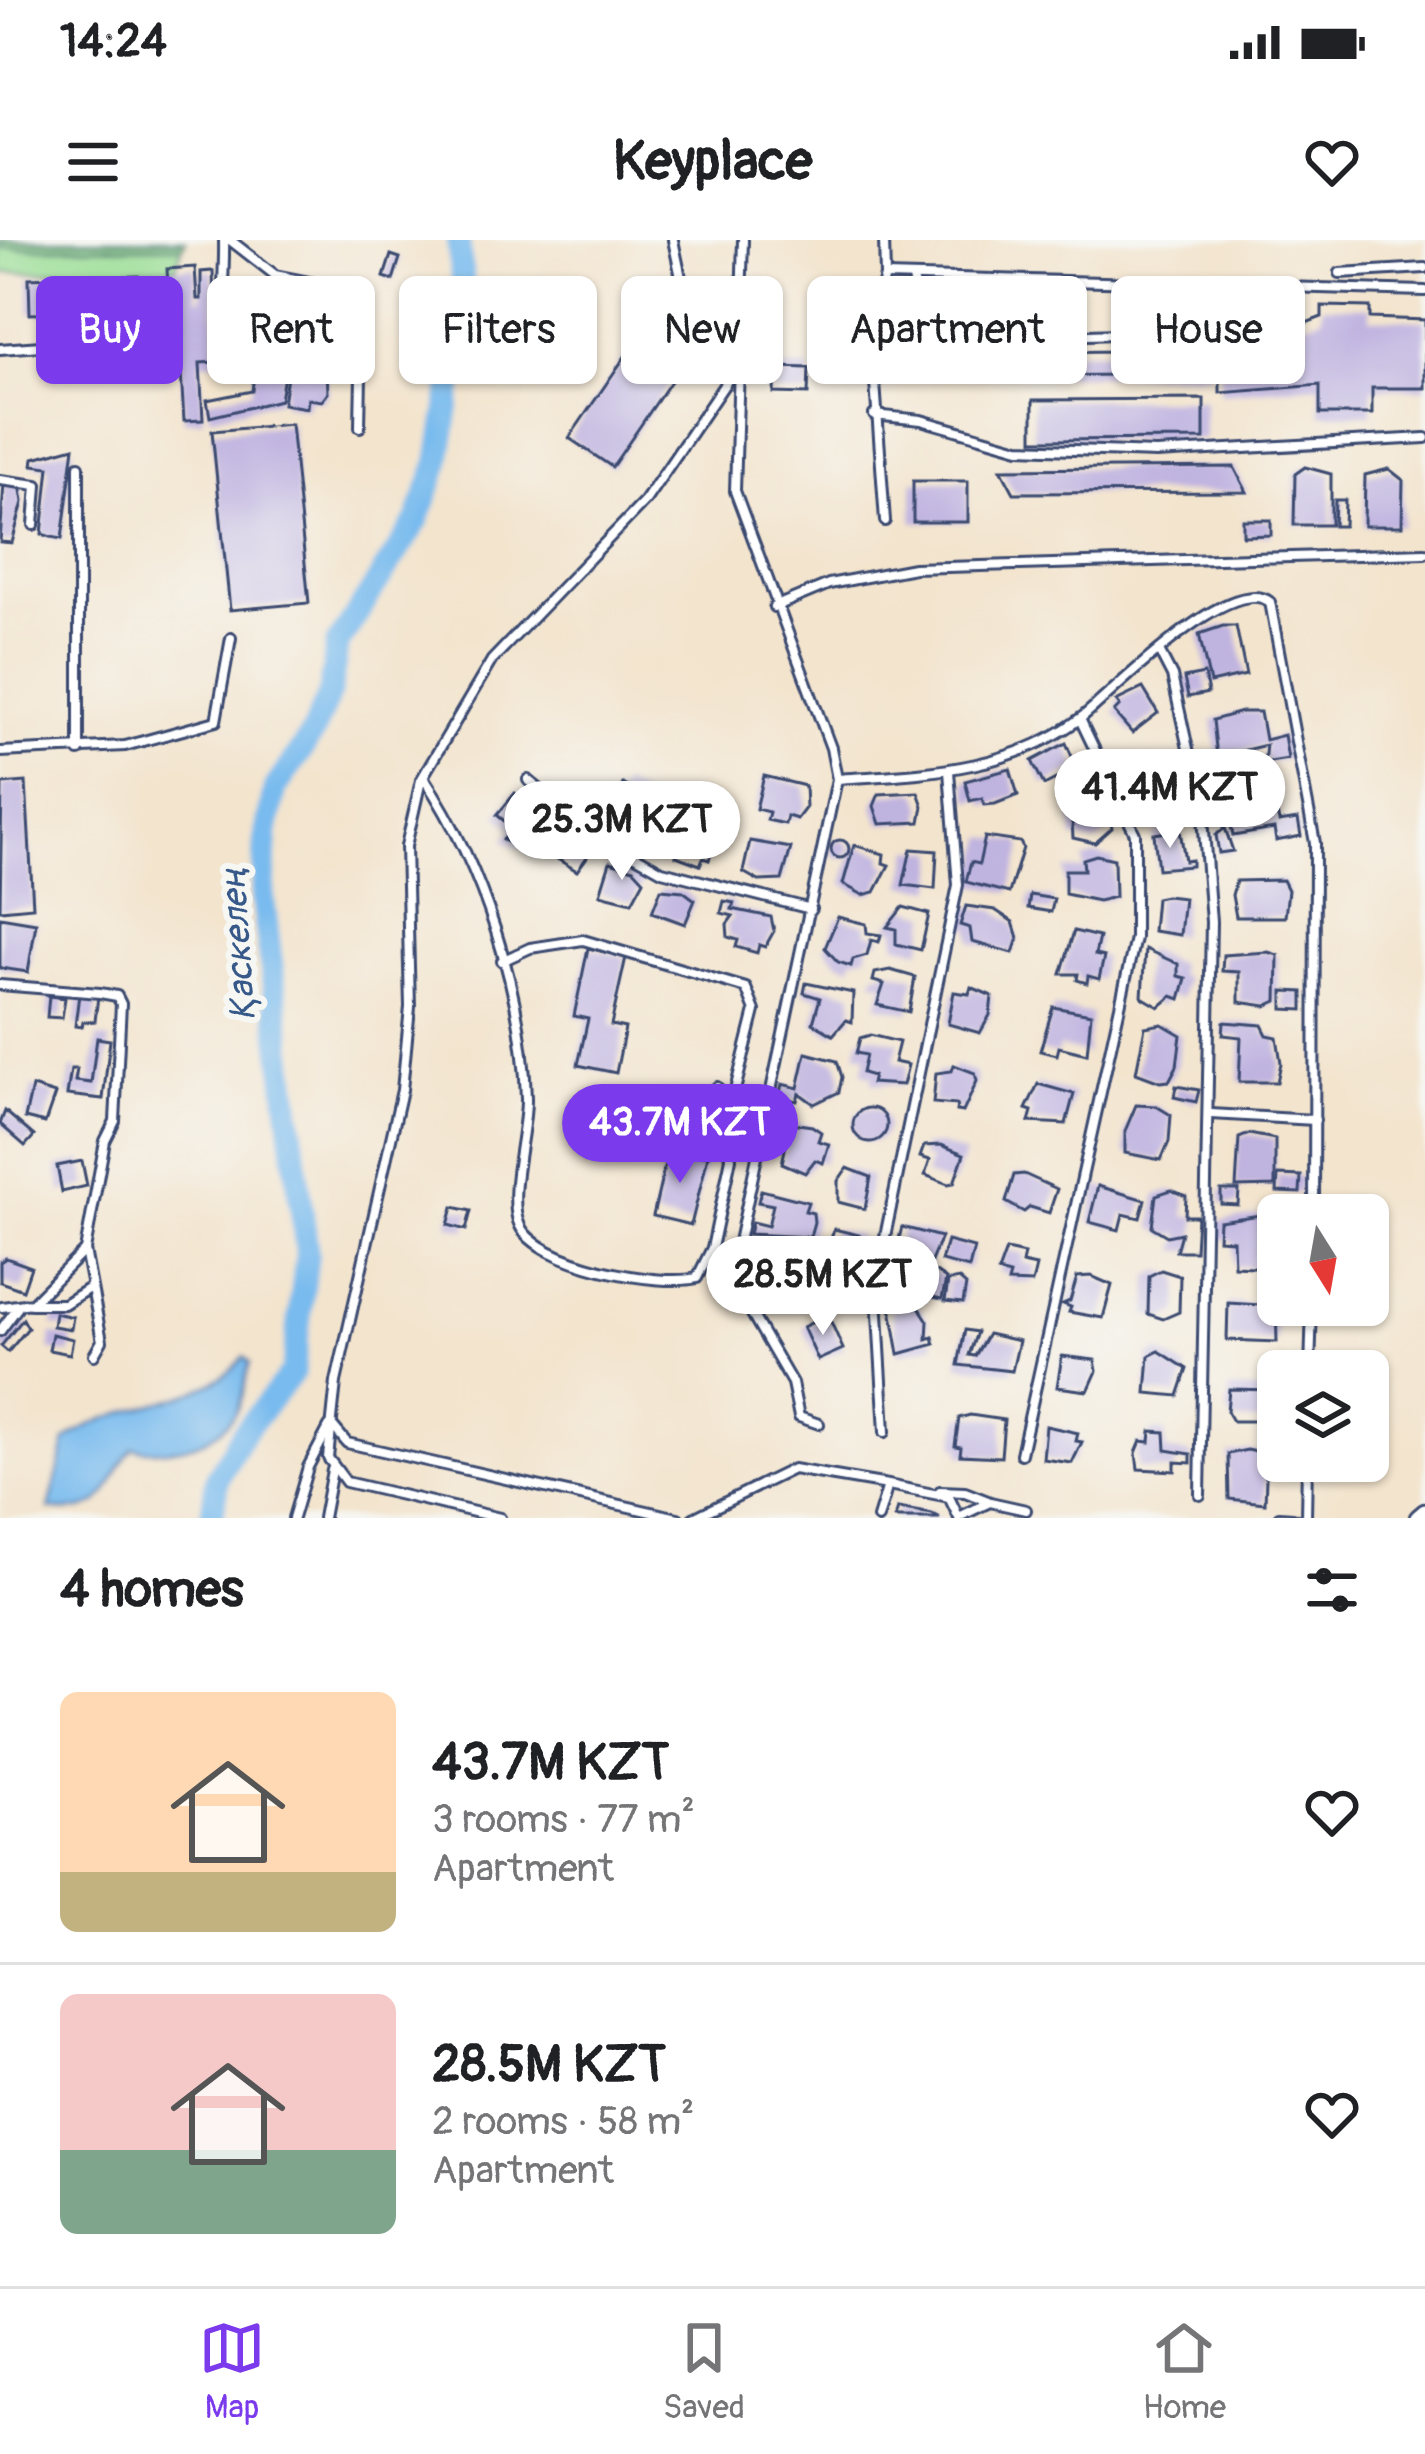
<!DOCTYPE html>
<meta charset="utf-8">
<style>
:root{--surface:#fff;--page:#f6f6f6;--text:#202124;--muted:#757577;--line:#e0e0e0;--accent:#7c3aed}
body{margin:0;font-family:Pangolin,sans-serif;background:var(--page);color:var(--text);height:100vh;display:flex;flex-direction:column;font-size:45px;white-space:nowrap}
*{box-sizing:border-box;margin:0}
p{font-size:39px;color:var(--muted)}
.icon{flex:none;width:66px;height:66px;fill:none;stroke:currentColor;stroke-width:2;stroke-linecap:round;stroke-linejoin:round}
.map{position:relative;height:1278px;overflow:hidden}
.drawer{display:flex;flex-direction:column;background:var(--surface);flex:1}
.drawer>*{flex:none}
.top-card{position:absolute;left:36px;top:36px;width:1353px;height:108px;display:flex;gap:24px}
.needle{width:78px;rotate:169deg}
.buttons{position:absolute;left:1257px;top:954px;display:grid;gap:24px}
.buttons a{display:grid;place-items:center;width:132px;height:132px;border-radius:18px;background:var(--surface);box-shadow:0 3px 9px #0004;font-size:60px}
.price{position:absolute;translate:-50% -102px;padding:0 27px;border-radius:42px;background:#fff;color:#222;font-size:39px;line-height:78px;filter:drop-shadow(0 3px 6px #0008)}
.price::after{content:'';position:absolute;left:50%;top:72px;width:36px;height:27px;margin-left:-18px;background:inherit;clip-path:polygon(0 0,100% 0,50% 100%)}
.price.current{background:var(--accent);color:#fff}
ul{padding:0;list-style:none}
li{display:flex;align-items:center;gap:36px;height:300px;padding:0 60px}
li+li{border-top:3px solid var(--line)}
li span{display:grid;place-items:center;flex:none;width:336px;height:240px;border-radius:18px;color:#555}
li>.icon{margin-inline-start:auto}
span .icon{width:144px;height:144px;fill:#fffc;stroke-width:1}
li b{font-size:51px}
h2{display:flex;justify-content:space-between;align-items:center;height:144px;padding:0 60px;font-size:51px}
.pill{padding:0 42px;border-radius:18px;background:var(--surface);box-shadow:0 3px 9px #0004;font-size:42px;line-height:108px}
.pill.current{background:var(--accent);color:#fff}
.status{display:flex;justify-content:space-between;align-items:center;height:84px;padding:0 60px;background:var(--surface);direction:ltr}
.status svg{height:33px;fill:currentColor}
header{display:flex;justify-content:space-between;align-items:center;height:156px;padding:0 60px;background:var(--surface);font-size:54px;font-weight:800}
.dock{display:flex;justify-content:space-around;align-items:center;height:168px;border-top:3px solid var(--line);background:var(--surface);font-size:33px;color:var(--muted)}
.dock a{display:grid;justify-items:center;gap:6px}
.dock .current{color:var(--accent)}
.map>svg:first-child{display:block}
</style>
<div class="status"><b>14:24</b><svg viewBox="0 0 49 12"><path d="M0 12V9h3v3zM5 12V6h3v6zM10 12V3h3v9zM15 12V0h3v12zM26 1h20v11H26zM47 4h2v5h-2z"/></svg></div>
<header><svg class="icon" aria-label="menu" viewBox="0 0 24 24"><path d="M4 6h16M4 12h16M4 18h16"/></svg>Keyplace<svg class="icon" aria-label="heart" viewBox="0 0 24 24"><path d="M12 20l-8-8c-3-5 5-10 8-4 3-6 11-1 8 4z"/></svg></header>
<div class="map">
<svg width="1425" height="1278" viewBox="0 0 1425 1278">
<rect width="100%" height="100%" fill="#f6f6f2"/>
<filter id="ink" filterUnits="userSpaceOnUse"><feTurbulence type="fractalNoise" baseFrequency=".00833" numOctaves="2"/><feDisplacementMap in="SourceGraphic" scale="24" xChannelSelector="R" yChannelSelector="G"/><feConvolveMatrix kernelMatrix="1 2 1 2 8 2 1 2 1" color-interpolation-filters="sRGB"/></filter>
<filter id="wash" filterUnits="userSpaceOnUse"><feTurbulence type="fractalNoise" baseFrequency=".004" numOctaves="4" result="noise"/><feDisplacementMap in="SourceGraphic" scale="48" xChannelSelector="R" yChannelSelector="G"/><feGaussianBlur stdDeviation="2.7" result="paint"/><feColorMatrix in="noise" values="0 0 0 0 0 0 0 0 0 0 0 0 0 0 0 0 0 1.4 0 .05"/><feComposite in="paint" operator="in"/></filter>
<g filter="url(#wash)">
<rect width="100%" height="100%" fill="#f3e4cd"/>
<polygon fill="#9bde96" stroke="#5b867a" stroke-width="3" points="0,0 185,0 175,28 0,33"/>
<polygon fill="#7cbd7f" stroke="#4c766e" stroke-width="3" points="0,0 185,0 183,7 0,8"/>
<path fill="#79bbee" stroke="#4a75a6" stroke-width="3" d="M244 1117 250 1123C244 1139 245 1156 237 1170 216 1206 170 1215 133 1208 105 1237 117 1278 49 1269L66 1200C118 1159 201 1170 244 1117Z"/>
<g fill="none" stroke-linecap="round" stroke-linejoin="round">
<polyline stroke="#79bbee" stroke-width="24" points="212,1278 217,1238 243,1193 293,1132 307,1013 263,658 266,594 275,549 312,494 330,451 337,405 417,281 439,222 465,65 458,0"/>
</g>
<g id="blocks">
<g fill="#bfb3e0">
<polygon points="391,15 400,18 393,40 384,37"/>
<polygon points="195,27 197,59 201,59 201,32 213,31 216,122 200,123 203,180 184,181 180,115 172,116 167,29"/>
<polygon points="138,36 139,68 73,70 73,61 58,61 58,73 30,74 29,38 54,37 55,50 66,49 72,38"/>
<polygon points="290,44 296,45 295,51 332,56 324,102 290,97 280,160 210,177 207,160 252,151 257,111 270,113 272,95 239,91 239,97 223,95 227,70 296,79 282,73 283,50 289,51"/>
<polygon points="1122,63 1167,63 1167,74 1159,74 1159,82 1129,81"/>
<polygon points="1074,64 1068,81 1037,81 1037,73 1031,73 1031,65"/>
<polygon points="1322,66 1370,67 1370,78 1425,80 1425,148 1372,148 1372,174 1320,174 1320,145 1220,153 1220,90 1259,80 1309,82 1322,77"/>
<polygon points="648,83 663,94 668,87 676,93 671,99 691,112 612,227 569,198"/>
<polygon points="292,100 329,106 328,115 333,116 331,129 327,129 328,153 322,161 308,159 307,168 283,164"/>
<polygon points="1032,111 1032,135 946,136 946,112"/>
<polygon points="1121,111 1121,135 1035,136 1034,112"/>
<polygon points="1210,111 1210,134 1124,135 1124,112"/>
<polygon points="942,112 942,135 881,136 881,113"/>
<polygon points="775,127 809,128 808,154 774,153"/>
<polygon points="1204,159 1204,199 1033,200 1033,160"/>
<polygon points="291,184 309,363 230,370 212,191"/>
<polygon points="74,207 62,299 51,297 42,294 49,227 33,225 34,218"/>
<polygon points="1234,227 1247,252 1014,253 1001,229"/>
<polygon points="1305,227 1331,234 1331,285 1294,285 1295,234"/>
<polygon points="1389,229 1403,240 1402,286 1364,286 1365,235"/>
<rect x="913" y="241" width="55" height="41"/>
<polygon points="4,243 20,244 23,262 12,303 0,302"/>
<polygon points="1335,260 1345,260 1344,286 1334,286"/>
<polygon points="1243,280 1271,280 1271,295 1243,296"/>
<polygon points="1223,386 1236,386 1246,435 1210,443 1199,394"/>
<polygon points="1204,434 1208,453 1188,457 1184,438"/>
<polygon points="1143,448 1158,473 1132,493 1114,472 1120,466 1116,461"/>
<polygon points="1241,472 1260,472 1265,500 1284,495 1288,519 1264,523 1266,505 1217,517 1213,480"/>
<polygon points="1066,503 1077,528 1044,545 1032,521"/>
<polygon points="1165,524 1173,526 1177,538 1175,559 1148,566 1136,536"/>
<polygon points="1010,529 1018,555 995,564 984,565 982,558 970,561 965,541"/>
<polygon points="764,536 805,546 806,567 797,579 787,576 785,584 767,580 769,572 756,569"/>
<polygon points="26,542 33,667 0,670 2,544"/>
<polygon points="1240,542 1242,556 1273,552 1279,582 1298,579 1301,596 1276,601 1274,589 1233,596 1227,565 1214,567 1211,547"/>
<polygon points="623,544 658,563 641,591 636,588 633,593 606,572"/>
<polygon points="918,552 923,566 920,582 880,584 874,566 879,554"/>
<polygon points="515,553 545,577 520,608 503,600 513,588 497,575"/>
<polygon points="1083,558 1101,558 1108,570 1112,588 1095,603 1073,598 1071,564"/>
<polygon points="696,577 720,589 709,620 703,618 700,625 676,616 679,610 670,607 682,579"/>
<polygon points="1225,588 1233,611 1219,613 1216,595"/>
<polygon points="562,590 588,605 590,613 577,631 546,612"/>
<polygon points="1180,590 1185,621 1192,620 1192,626 1158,629 1154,594"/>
<polygon points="985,597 1020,602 1023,608 1009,653 966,642 971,622 979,624"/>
<circle cx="840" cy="609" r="9"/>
<polygon points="750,601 791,608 782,640 759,641 743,632"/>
<polygon points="854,605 884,614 883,623 889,625 875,652 863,655 843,644"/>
<polygon points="911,609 937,611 935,649 903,645"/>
<polygon points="1096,615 1114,619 1115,657 1098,661 1065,654 1065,630 1084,630 1083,619"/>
<polygon points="610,622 634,629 644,640 632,662 600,654"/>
<polygon points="1283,640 1288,650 1285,677 1236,677 1232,655 1236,641"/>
<polygon points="661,649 683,651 695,660 685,684 652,672"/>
<polygon points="1030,655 1054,659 1051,672 1028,668"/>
<polygon points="1166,656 1184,658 1180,695 1153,691 1156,658"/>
<polygon points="724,661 734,663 732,669 771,677 774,691 765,707 759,705 757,713 736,707 738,700 728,697 727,684 733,676 721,673"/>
<polygon points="966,666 995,670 1013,682 1018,698 1013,713 972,702 970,688 960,685"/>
<polygon points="903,667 929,674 921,710 896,704 896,689 887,687"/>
<polygon points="0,677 36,683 28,732 0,728"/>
<polygon points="838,677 866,684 867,693 881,695 879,702 871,700 867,715 853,719 851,726 838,722 825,708"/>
<polygon points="1074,691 1099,697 1095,715 1104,717 1099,739 1088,736 1087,743 1077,740 1078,734 1061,734"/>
<polygon points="588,708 626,717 611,785 625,788 616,833 578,825 588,779 574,776"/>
<polygon points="1145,709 1178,724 1178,736 1186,738 1180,759 1172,756 1159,767 1142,757"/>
<polygon points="1268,712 1278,715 1277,761 1266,766 1239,762 1239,732 1222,731 1223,715"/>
<polygon points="890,730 915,737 909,772 877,765 884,744 873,741 875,733"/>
<polygon points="806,743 853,753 852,782 846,780 833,795 813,783 820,758 804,753"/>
<polygon points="971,747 992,756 990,775 980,793 948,784 954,752 969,754"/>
<polygon points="1283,751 1303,752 1303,770 1283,769"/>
<polygon points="79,754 98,756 95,781 83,782 82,787 75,786"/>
<polygon points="49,756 65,758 62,778 47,777"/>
<polygon points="1053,767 1091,774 1087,814 1059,807 1057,815 1040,811"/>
<polygon points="1224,782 1262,785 1267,795 1277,797 1281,823 1277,842 1239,842 1241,797 1223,795"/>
<polygon points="1162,784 1181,795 1177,826 1169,841 1160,842 1136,833 1145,787"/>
<polygon points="870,795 899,802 894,822 908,825 903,845 871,843 873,836 862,833 866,815 856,813 860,798"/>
<polygon points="97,798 110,800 103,859 67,855 71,829 77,829 75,841 91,843"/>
<polygon points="806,813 837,821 842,837 839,852 814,864 799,853 797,861 779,857 782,844 798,848"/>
<polygon points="954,825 975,833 977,841 963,872 956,871 957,865 933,863 936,833 952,831"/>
<polygon points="1038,844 1074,854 1066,884 1029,882 1032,871 1026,869"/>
<polygon points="1176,846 1199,850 1196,862 1174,857"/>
<polygon points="32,847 55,854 45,883 25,878"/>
<polygon points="1136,865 1156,866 1171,875 1169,902 1161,920 1125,913 1125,891"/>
<circle cx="870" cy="885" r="17"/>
<polygon points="5,871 34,896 25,906 0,884"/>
<polygon points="791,883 812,886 821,892 818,901 829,904 823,923 815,920 805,933 782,923"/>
<polygon points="1249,894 1275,899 1275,946 1236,947 1239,898"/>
<polygon points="941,905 964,914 954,943 948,944 925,935 930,920 920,917 924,906"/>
<polygon points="669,907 708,916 691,985 653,976"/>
<polygon points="82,921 87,946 62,952 57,926"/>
<polygon points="847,928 871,937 865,969 838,962 838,941"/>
<polygon points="1024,934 1057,949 1049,973 1030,967 1024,972 1006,962 1014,935"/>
<polygon points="1278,935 1301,936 1300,953 1277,952"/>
<polygon points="1098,946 1145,960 1140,978 1123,974 1119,990 1089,982"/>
<polygon points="761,950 808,962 805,971 813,973 814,982 810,997 749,994 752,982 768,986 773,965 758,962"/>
<polygon points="1171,950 1186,956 1185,976 1197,976 1195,1011 1176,1011 1181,993 1167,996 1152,987 1156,955"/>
<polygon points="1221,950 1239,950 1238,965 1221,964"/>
<polygon points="453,967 471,971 466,990 448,985"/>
<polygon points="1260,975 1275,983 1273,1028 1234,1026 1233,1000 1218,999 1219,981"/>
<polygon points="902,987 941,997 923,1041 906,1037 910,1019 901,1014 909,1006 898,1003"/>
<polygon points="834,989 859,995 852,1030 823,1023"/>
<polygon points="947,1001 974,1008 969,1028 941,1021"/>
<polygon points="1006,1010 1024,1014 1022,1023 1036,1026 1032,1043 1008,1042 1010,1035 998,1032"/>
<polygon points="6,1018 31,1027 23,1050 0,1042 0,1022"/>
<polygon points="783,1019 791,1028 795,1024 811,1045 804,1058 782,1068 763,1040 769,1034 767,1026"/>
<polygon points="1161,1030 1180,1036 1179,1072 1163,1079 1148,1074 1149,1036"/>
<polygon points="936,1032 946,1039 942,1059 923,1055 928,1033"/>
<polygon points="1091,1036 1112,1045 1103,1078 1069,1072 1071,1067 1063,1064 1070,1061 1077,1037"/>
<polygon points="959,1039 966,1045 963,1063 945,1061 948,1041"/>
<polygon points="915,1061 928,1081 927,1099 933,1097 935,1104 899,1114 891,1069"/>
<polygon points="1228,1063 1276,1066 1277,1102 1227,1100"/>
<polygon points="55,1073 73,1077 71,1089 53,1086"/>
<polygon points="828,1075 843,1109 818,1120 803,1087"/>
<polygon points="23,1079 28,1088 8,1112 1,1106"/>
<polygon points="965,1090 977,1092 969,1115 975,1116 988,1094 1019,1101 1012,1131 958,1125"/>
<polygon points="52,1094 73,1099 70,1114 49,1110"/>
<polygon points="1159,1111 1187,1129 1178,1156 1146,1153 1149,1116"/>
<polygon points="1062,1116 1095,1120 1097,1131 1088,1151 1057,1147"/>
<polygon points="1229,1149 1275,1150 1275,1181 1233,1181 1227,1171"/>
<polygon points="970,1175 1004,1180 1001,1217 960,1215 961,1207 955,1206 959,1178"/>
<polygon points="1046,1186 1078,1193 1076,1201 1082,1202 1072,1223 1043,1219"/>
<polygon points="1151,1191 1165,1192 1166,1210 1191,1214 1191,1223 1175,1222 1175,1231 1138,1229 1136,1213 1141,1201 1150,1202"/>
<polygon points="1247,1210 1267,1214 1265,1263 1229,1259 1228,1214"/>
<polygon points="898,1268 932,1274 940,1278 895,1278"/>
</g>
</g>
</g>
<g filter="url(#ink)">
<use href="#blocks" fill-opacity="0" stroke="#3b4a6f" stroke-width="3"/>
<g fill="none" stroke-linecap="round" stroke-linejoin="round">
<defs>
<g id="lane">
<polyline points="230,0 275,35 335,47 348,60 362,83 360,187"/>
<polyline points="673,0 690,80"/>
<polyline points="743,0 735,251 831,508 837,539 737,1011 742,1057 792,1143 799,1177 819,1184"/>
<polyline points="884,0 885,36 871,87 885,281"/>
<polyline points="1340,33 1425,28"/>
<polyline points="885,36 1425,51"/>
<polyline points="913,39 918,58 1031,97 1203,91 1212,74 1203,50"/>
<polyline points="0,109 151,98"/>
<path d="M222 115C219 76 225 39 224 0"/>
<polyline points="874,175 921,180 1019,208 1156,213 1425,198"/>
<polyline points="79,226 79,511"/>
<polyline points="0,240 37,245 34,285"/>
<polyline points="774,367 829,344 914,328 1425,313"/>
<polyline points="1159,411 1172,436 1203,577 1211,682 1200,1255"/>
<polyline points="0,512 125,506 216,481 231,398"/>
<path d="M424 538C483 627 523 752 526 858 527 892 506 958 520 986 539 1025 658 1047 697 1038L712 1008 731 918 717 847"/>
<path d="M837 539C923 533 1010 532 1082 477 1114 452 1230 331 1270 362L1315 603 1314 975"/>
<polyline points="528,540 591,591 662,631 811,669"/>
<polyline points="502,721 530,708 583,700 746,748 755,771 731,866 723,871"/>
<polyline points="0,745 100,753 117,756 121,764 115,881 105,901 85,1010 102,1101 94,1115"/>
<polyline points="1211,874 1315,880"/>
<polyline points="31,1064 64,1064 89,1048"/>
<polyline points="2,1067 32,1063 84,1011"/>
<polyline points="0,1091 18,1067"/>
<polyline points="1310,1131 1312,1065"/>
<polyline points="332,1185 347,1203 678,1278"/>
<polyline points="885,1192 876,1040 958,645 949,531"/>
<polyline points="1021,1214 1135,698 1135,594 1080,479"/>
<polyline points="888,1245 949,1257 959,1278"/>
<polyline points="940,1251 965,1252 988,1261"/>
<polyline points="959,1277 990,1262 1026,1270"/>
<polyline points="1279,1277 1293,1278"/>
<polyline points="293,1278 308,1227 329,1187"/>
<polyline points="323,1278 332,1230"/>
<polyline points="500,1278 346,1242 328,1218 336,1142 402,850 410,767 406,606 421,540 492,420 645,261 739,123"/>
<polyline points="693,1278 793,1229 888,1245 878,1278"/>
<polyline points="1306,1278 1307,1221"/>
</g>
<polyline id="street" points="1418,1278 1425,1272"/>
</defs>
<use href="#lane" stroke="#3b4a6f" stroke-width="14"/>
<use href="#street" stroke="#3b4a6f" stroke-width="21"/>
<use href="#lane" stroke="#fff" stroke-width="8"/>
<use href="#street" stroke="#fff" stroke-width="15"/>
</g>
</g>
<g text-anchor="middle" stroke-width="12" stroke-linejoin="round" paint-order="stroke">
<g font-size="36" font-style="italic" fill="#375989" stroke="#f6f6f2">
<text transform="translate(237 705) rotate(-94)" y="13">Қаскелең</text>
</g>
</g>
</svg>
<div class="buttons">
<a><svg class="needle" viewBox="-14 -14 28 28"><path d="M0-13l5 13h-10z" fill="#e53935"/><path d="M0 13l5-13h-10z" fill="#757577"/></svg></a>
<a><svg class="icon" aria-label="layers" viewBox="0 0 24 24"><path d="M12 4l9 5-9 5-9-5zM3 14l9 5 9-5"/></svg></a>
</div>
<b class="price" style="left:1170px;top:611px">41.4M KZT</b>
<b class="price" style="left:622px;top:643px">25.3M KZT</b>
<b class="price current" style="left:680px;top:946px">43.7M KZT</b>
<b class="price" style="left:823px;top:1098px">28.5M KZT</b>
<div class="top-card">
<a class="pill current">Buy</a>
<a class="pill">Rent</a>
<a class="pill">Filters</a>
<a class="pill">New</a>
<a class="pill">Apartment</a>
<a class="pill">House</a>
</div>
</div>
<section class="drawer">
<h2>4 homes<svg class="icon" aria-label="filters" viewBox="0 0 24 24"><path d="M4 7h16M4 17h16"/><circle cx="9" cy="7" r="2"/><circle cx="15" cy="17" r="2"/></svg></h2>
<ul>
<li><span style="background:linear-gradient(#ffd9b3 75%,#c2b280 0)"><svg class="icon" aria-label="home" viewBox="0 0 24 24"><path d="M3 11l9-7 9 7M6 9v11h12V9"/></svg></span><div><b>43.7M KZT</b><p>3 rooms · 77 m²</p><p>Apartment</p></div><svg class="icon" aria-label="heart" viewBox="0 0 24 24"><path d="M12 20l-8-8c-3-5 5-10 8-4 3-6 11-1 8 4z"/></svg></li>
<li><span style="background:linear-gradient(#f6c9c9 65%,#7fa58c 0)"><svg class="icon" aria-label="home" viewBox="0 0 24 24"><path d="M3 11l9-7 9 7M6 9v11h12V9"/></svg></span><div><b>28.5M KZT</b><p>2 rooms · 58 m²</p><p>Apartment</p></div><svg class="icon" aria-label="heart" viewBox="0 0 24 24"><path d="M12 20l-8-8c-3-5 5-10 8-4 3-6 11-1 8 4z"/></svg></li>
</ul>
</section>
<nav class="dock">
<a class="current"><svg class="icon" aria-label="map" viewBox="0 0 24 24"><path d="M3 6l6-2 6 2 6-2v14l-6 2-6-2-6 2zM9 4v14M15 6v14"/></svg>Map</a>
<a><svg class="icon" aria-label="saved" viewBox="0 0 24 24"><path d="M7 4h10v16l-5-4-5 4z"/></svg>Saved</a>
<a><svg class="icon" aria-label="home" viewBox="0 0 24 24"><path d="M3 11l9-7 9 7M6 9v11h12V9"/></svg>Home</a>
</nav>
